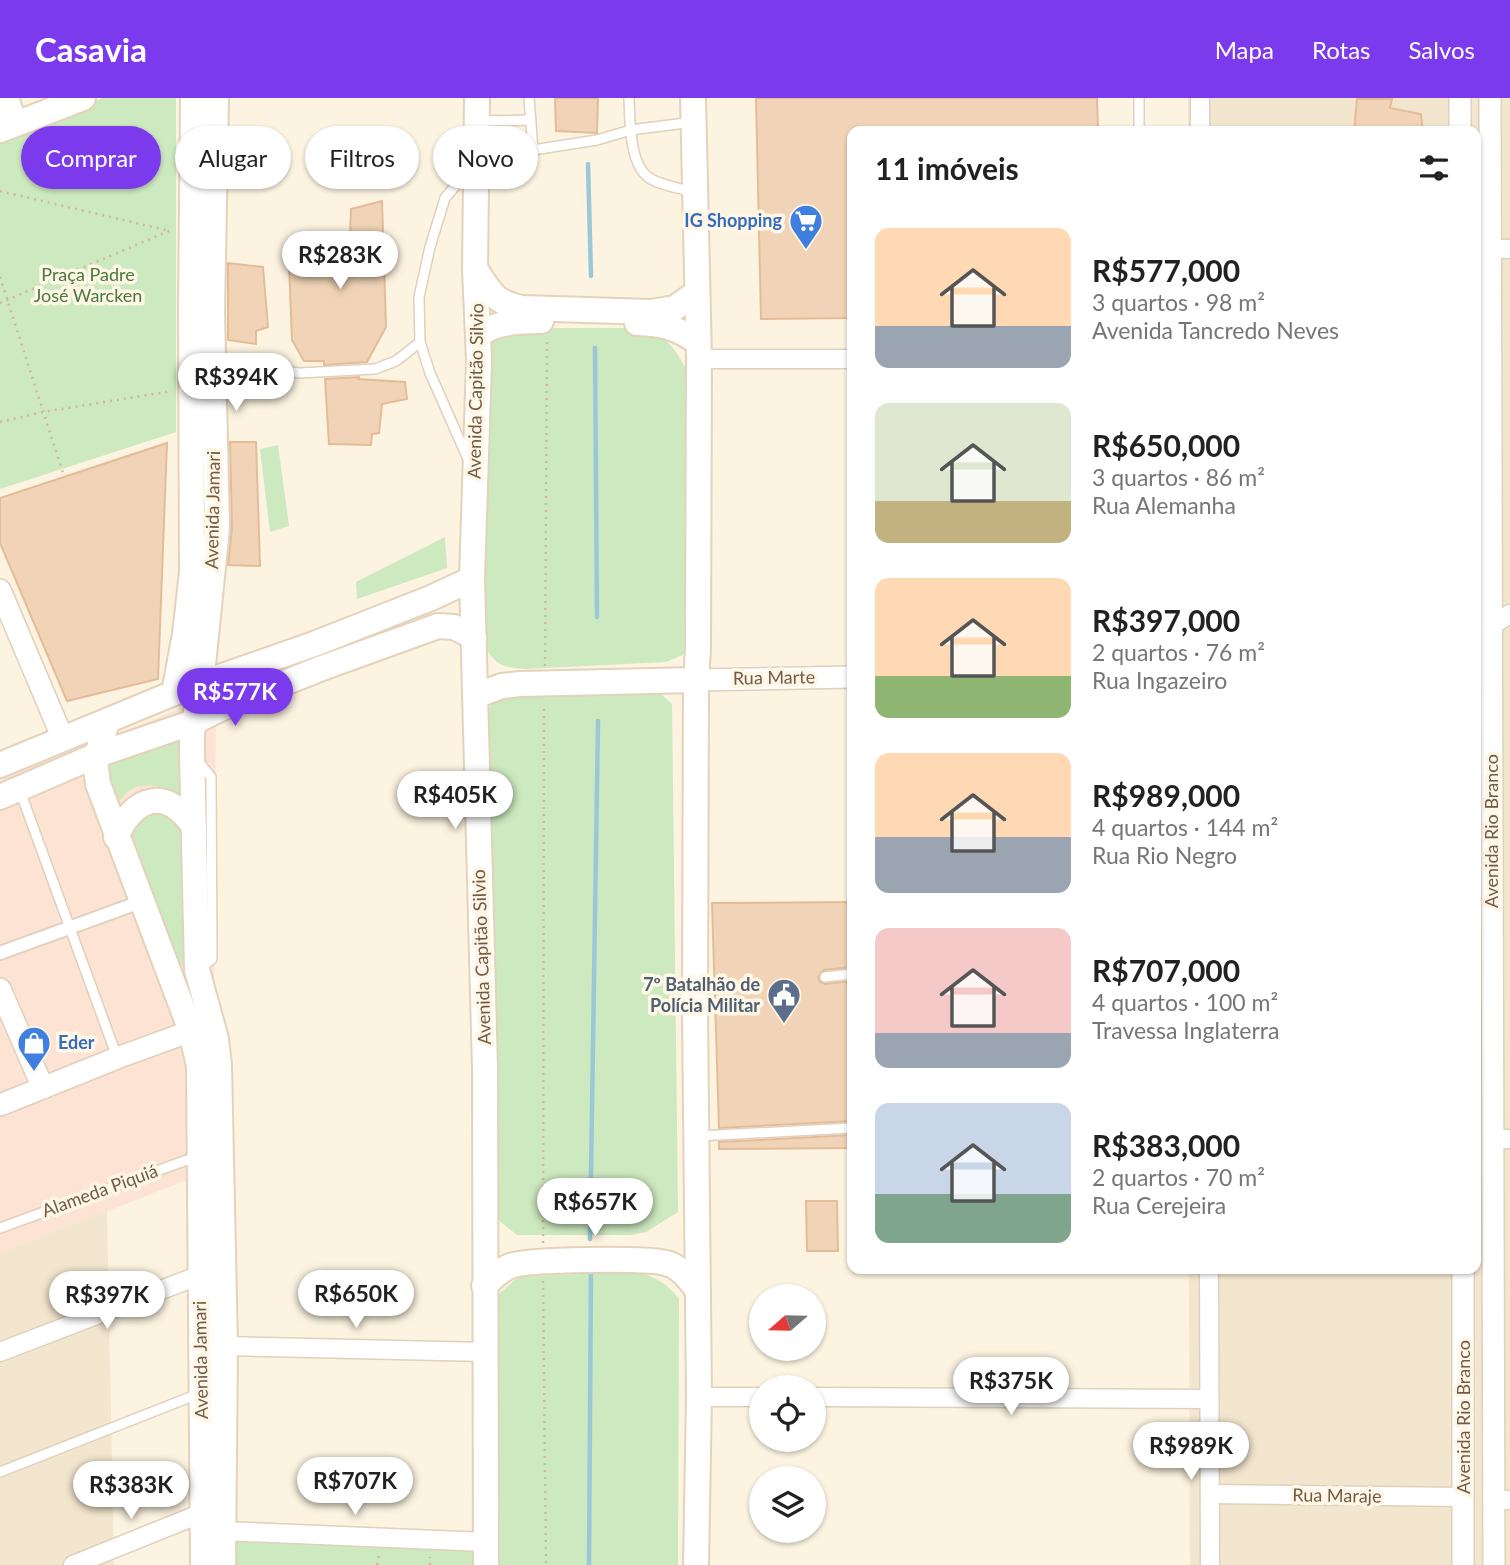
<!DOCTYPE html>
<html lang="pt">
<meta charset="utf-8">
<style>
:root{--surface:#fff;--page:#f2f2f2;--text:#222;--muted:#767676;--accent:#7c3aed}
body{margin:0;font-family:Lato,sans-serif;background:var(--page);color:var(--text);height:100vh;display:flex;flex-direction:column;font-size:26px;white-space:nowrap}
*{box-sizing:border-box;margin:0}
p{font-size:23px;color:var(--muted)}
.icon{flex:none;width:38px;height:38px;fill:none;stroke:currentColor;stroke-width:2;stroke-linecap:round;stroke-linejoin:round}
.map{position:relative;flex:1;overflow:hidden}
.sheet{position:absolute;left:847px;top:28px;width:634px;height:1148px;display:flex;flex-direction:column;background:var(--surface);border-radius:14px;box-shadow:0 2px 5px #0004}
.sheet>*{flex:none}
.top-card{position:absolute;left:21px;top:28px;width:665px;height:63px;display:flex;gap:14px}
.needle{width:46px;rotate:250deg}
.controls{position:absolute;left:749px;top:1186px;display:grid;gap:14px}
.controls a{display:grid;place-items:center;width:77px;height:77px;border-radius:50%;background:var(--surface);box-shadow:0 2px 5px #0004;font-size:35px}
.price{position:absolute;translate:-50% -60px;padding:0 16px;border-radius:24px;background:#fff;color:#222;font-size:23px;line-height:46px;filter:drop-shadow(0 2px 4px #0008)}
.price::after{content:'';position:absolute;left:50%;top:42px;width:21px;height:16px;margin-left:-10px;background:inherit;clip-path:polygon(0 0,100% 0,50% 100%)}
.price.selected{background:var(--accent);color:#fff}
ul{padding:0;list-style:none}
li{display:flex;align-items:center;gap:21px;height:175px;padding:0 28px}
li span{display:grid;place-items:center;flex:none;width:196px;height:140px;border-radius:14px;color:#555}
li>.icon{margin-inline-start:auto}
span .icon{width:84px;height:84px;fill:#fffc;stroke-width:1}
li b{font-size:30px}
h2{display:flex;justify-content:space-between;align-items:center;height:84px;padding:0 28px;font-size:30px}
.chip{padding:0 24px;border-radius:32px;background:var(--surface);box-shadow:0 2px 5px #0004;font-size:24px;line-height:63px}
.chip.selected{background:var(--accent);color:#fff}
header{display:flex;align-items:center;gap:42px;box-sizing:border-box;height:98px;padding:0 35px;background:var(--accent);color:#fff}
header strong{font-size:33px}
nav{display:flex;gap:38px;margin-inline-start:auto;font-size:24px}
.map>svg:first-child{display:block}
</style>
<header>
<strong>Casavia</strong>
<nav><a>Mapa</a><a>Rotas</a><a>Salvos</a></nav>
</header>
<div class="map">
<svg width="1510" height="1467" viewBox="0 0 1510 1467">
<rect width="100%" height="100%" fill="#fcf3e0"/>
<g fill="#f3e6ce">
<polygon points="1188,0 1510,0 1510,1467 1190,1467 1189,1171 1475,1171 1475,33 1188,33"/>
<polygon points="107,1113 114,1467 0,1467 0,1155"/>
</g>
<polygon fill="#fde3d3" points="216,597 213,1072 0,1155 0,681"/>
<g fill="#cce9bf">
<polygon points="103,0 176,0 176,334 0,391 0,41"/>
<path d="M516 230H644C668 240 673 248 686 271L685 556 666 564 525 571C501 569 496 567 483 546L482 262 494 242Z"/>
<polygon points="278,347 289,428 270,434 260,351"/>
<polygon points="445,439 447,470 357,501 356,484"/>
<polygon points="658,593 672,606 678,1114 646,1134 631,1137 517,1137 492,1117 484,616 492,606 503,599"/>
<path d="M179 626 186 700C170 692 148 681 130 692 124 696 118 705 114 710L93 661Z"/>
<polygon points="152,707 186,728 186,866 173,866 125,731"/>
<path d="M637 1174C656 1179 666 1185 679 1201L678 1467H492V1202L516 1181 526 1178Z"/>
<polygon points="234,1442 474,1447 475,1467 234,1467"/>
</g>
<g fill="none" stroke-linecap="round" stroke-linejoin="round">
<g stroke="#9bc8d7" stroke-width="4.5">
<polyline points="588,66 591,178"/>
<polyline points="595,250 597,519"/>
<polyline points="590,1141 598,623"/>
<polyline points="589,1467 591,1171"/>
</g>
</g>
<g fill="#f1d4b7" stroke="#e4bc98" stroke-width="2">
<polygon points="555,0 598,0 597,35 556,33"/>
<polygon points="756,0 1097,0 1098,33 852,33 852,220 761,221"/>
<polygon points="1357,1 1392,1 1390,10 1421,16 1423,33 1354,33"/>
<polygon points="382,103 386,229 367,264 324,267 324,263 304,263 292,242 288,142 350,137 351,111"/>
<polygon points="228,165 263,169 268,229 256,233 256,246 228,242"/>
<polygon points="359,279 358,281 405,284 407,301 382,306 379,335 372,336 371,347 329,346 325,281"/>
<polygon points="230,344 256,344 260,468 228,467 232,430"/>
<polygon points="167,345 158,581 67,603 0,445 0,400"/>
<polygon points="852,804 852,869 824,872 818,879 820,884 825,886 852,883 852,1023 719,1030 712,805"/>
<polygon points="852,1037 852,1050 719,1051 719,1044"/>
<polygon points="806,1103 837,1103 838,1153 807,1153"/>
</g>
<g fill="none" stroke-linecap="round" stroke-linejoin="round">
<defs>
<g id="service">
<polyline points="529,0 533,52 597,42 631,32 693,24"/>
<path d="M629 0C630 23 629 69 651 81 663 88 680 90 693 94"/>
<polyline points="477,23 531,22"/>
<polyline points="1139,33 1139,0"/>
<polyline points="213,266 300,275 375,271 396,263 420,244"/>
<polyline points="468,361 430,275 420,244 419,199 430,149 445,100 476,64 533,52"/>
<polyline points="197,662 211,679 212,861 201,869"/>
<polyline points="20,693 117,959"/>
<polyline points="825,879 852,876"/>
<polyline points="699,1038 852,1030"/>
<polyline points="0,1130 198,1058"/>
<polyline points="0,1374 198,1296"/>
</g>
<polyline id="pedestrian" points="0,855 143,803"/>
<g id="minor">
<polyline points="1200,0 1200,33"/>
<polyline points="1492,151 1510,151"/>
<polyline points="699,261 852,261"/>
<polyline points="1492,527 1510,516"/>
<polyline points="1492,1041 1510,1041"/>
<polyline points="1209,1171 1210,1467"/>
<polyline points="225,1248 485,1254"/>
<polyline points="0,1254 200,1177"/>
<polyline points="699,1299 761,1299"/>
<polyline points="814,1299 1209,1301"/>
<polyline points="1210,1396 1464,1399"/>
<polyline points="1495,1402 1510,1402"/>
<polyline points="223,1433 486,1444"/>
<polyline points="73,1467 202,1415"/>
</g>
<g id="tertiary">
<polyline points="1460,0 1460,33"/>
<polyline points="1490,0 1494,1467"/>
<polyline points="0,492 63,641"/>
<polyline points="696,582 852,579"/>
<polyline points="0,891 43,990"/>
<polyline points="0,1007 117,960 191,933"/>
<polyline points="1463,1467 1463,1171"/>
</g>
<g id="secondary">
<polyline points="6,0 15,26"/>
<polyline points="216,0 212,215 217,430 201,586 192,636 192,655 197,872 216,941 219,967 225,1248 223,1467"/>
<polyline points="477,0 475,171 479,263 472,481 485,971 486,1467"/>
<polyline points="693,0 699,261 698,551 696,582 695,913 699,1299 696,1467"/>
<polyline points="0,32 83,0"/>
<path d="M476 172C490 194 495 205 522 210L651 214 675 210 696 195"/>
<path d="M637 225C664 226 675 229 698 244"/>
<path d="M478 237C496 224 520 223 541 223"/>
<polyline points="174,595 185,536 192,474 191,213 193,0"/>
<polyline points="475,598 502,588 520,586 696,582"/>
<polyline points="107,624 95,663 98,686 191,933 199,968 203,1467"/>
<polyline points="0,667 174,595 314,546 431,500 472,481"/>
<polyline points="0,699 97,657 194,624 222,610 322,570 438,528 454,529 474,539"/>
<path d="M116 739C135 697 167 689 194 729"/>
<path d="M484 1188C492 1181 500 1172 510 1168 528 1161 645 1160 666 1165 680 1168 689 1182 698 1192"/>
</g>
</defs>
<use href="#service" stroke="#e0d0bc" stroke-width="12"/>
<use href="#pedestrian" stroke="#e0d0bc" stroke-width="16"/>
<use href="#minor" stroke="#e0d0bc" stroke-width="21"/>
<use href="#tertiary" stroke="#e0d0bc" stroke-width="24"/>
<use href="#secondary" stroke="#e5d2ba" stroke-width="28"/>
<g stroke="#d6b79b" stroke-width="2.5" stroke-dasharray="2 5" stroke-linecap="butt">
<polyline points="0,93 170,133"/>
<polyline points="0,179 63,375"/>
<polyline points="0,205 171,132"/>
<polyline points="0,324 43,314 172,293"/>
<polyline points="545,568 547,242"/>
<polyline points="543,1145 544,606"/>
<polyline points="543,1183 546,1467"/>
<polyline points="377,1467 379,1456"/>
<polyline points="430,1467 430,1459"/>
</g>
<use href="#service" stroke="#fff" stroke-width="9"/>
<use href="#pedestrian" stroke="#fff" stroke-width="12"/>
<use href="#minor" stroke="#fff" stroke-width="18"/>
<use href="#tertiary" stroke="#fff" stroke-width="21"/>
<use href="#secondary" stroke="#fff" stroke-width="24"/>
</g>
<defs>
<symbol id="supermarket-pin" viewBox="-11 -11 22 30"><path d="M0 17L-7.5 6A9.5 9.5 0 1 1 7.5 6Z" fill="#3f7fe0" stroke="#fff7e6"/><path d="M-6-5.5h2.5l.6 2H6L4.5 2H-2.5L-4.4-4H-6ZM-1.5 3.2a1.3 1.3 0 1 0 .1 0ZM3 3.2a1.3 1.3 0 1 0 .1 0Z" fill="#fff"/></symbol>
<symbol id="civic-pin" viewBox="-11 -11 22 30"><path d="M0 17L-7.5 6A9.5 9.5 0 1 1 7.5 6Z" fill="#5c6f8a" stroke="#fff7e6"/><path d="M-.6-6.5H3V-4.5H.6V-3L4-1V1h2V6H-6V1h2V-1L-.6-3ZM-1.2 2.5V6h2.4V2.5Z" fill="#fff"/></symbol>
<symbol id="shop-pin" viewBox="-11 -11 22 30"><path d="M0 17L-7.5 6A9.5 9.5 0 1 1 7.5 6Z" fill="#3f7fe0" stroke="#fff7e6"/><path d="M-5-2.5h2.3a2.7 3.5 0 0 1 5.4 0H5L5.5 6h-11ZM-1.5-2.5h3a1.5 2.3 0 0 0-3 0Z" fill="#fff"/></symbol>
</defs>
<g fill-rule="evenodd">
<use href="#supermarket-pin" x="787" y="104" width="38" height="52"/>
<use href="#civic-pin" x="765" y="878" width="38" height="52"/>
<use href="#shop-pin" x="15" y="926" width="38" height="52"/>
</g>
<g text-anchor="middle" stroke-width="7" stroke-linejoin="round" paint-order="stroke">
<g font-size="18" font-weight="bold" fill="#366cbe" stroke="#fff7e6" text-anchor="end">
<text x="782" y="129">IG Shopping</text>
<text x="58" y="951" text-anchor="start">Eder</text>
</g>
<g font-size="18" fill="#4c7840" stroke="#fff7e6">
<text x="88" y="183">Praça Padre<tspan x="88" dy="21">José Warcken</tspan></text>
</g>
<g font-size="18" fill="#725a47" stroke="#fff7e6">
<text transform="translate(476 293) rotate(-89)" y="6">Avenida Capitão Silvio</text>
<text transform="translate(213 412) rotate(-89)" y="6">Avenida Jamari</text>
<text transform="translate(774 580) rotate(-1)" y="6">Rua Marte</text>
<text transform="translate(1492 733) rotate(-90)" y="6">Avenida Rio Branco</text>
<text transform="translate(482 859) rotate(-92)" y="6">Avenida Capitão Silvio</text>
<text transform="translate(100 1093) rotate(-20)" y="6">Alameda Piquiá</text>
<text transform="translate(201 1262) rotate(-91)" y="6">Avenida Jamari</text>
<text transform="translate(1464 1319) rotate(-90)" y="6">Avenida Rio Branco</text>
<text transform="translate(1337 1398) rotate(1)" y="6">Rua Maraje</text>
</g>
<g font-size="18" font-weight="bold" fill="#4e5e75" stroke="#fff7e6" text-anchor="end">
<text x="760" y="893">7º Batalhão de<tspan x="760" dy="21">Polícia Militar</tspan></text>
</g>
</g>
</svg>
<div class="controls">
<a><svg class="needle" viewBox="-14 -14 28 28"><path d="M0-13l5 13h-10z" fill="#e53935"/><path d="M0 13l5-13h-10z" fill="#767676"/></svg></a>
<a><svg class="icon" aria-label="locate" viewBox="0 0 24 24"><circle cx="12" cy="12" r="6"/><path d="M12 2v4M12 18v4M2 12h4M18 12h4"/></svg></a>
<a><svg class="icon" aria-label="layers" viewBox="0 0 24 24"><path d="M12 4l9 5-9 5-9-5zM3 14l9 5 9-5"/></svg></a>
</div>
<b class="price" style="left:340px;top:193px">R$283K</b>
<b class="price" style="left:236px;top:315px">R$394K</b>
<b class="price selected" style="left:235px;top:630px">R$577K</b>
<b class="price" style="left:455px;top:733px">R$405K</b>
<b class="price" style="left:595px;top:1140px">R$657K</b>
<b class="price" style="left:356px;top:1232px">R$650K</b>
<b class="price" style="left:107px;top:1233px">R$397K</b>
<b class="price" style="left:1011px;top:1319px">R$375K</b>
<b class="price" style="left:1191px;top:1384px">R$989K</b>
<b class="price" style="left:355px;top:1419px">R$707K</b>
<b class="price" style="left:131px;top:1423px">R$383K</b>
<div class="top-card">
<a class="chip selected">Comprar</a>
<a class="chip">Alugar</a>
<a class="chip">Filtros</a>
<a class="chip">Novo</a>
</div>
<section class="sheet">
<h2>11 imóveis<svg class="icon" aria-label="filters" viewBox="0 0 24 24"><path d="M4 7h16M4 17h16"/><circle cx="9" cy="7" r="2"/><circle cx="15" cy="17" r="2"/></svg></h2>
<ul>
<li><span style="background:linear-gradient(#ffd9b3 70%,#9aa5b1 0)"><svg class="icon" aria-label="home" viewBox="0 0 24 24"><path d="M3 11l9-7 9 7M6 9v11h12V9"/></svg></span><div><b>R$577,000</b><p>3 quartos · 98 m²</p><p>Avenida Tancredo Neves</p></div></li>
<li><span style="background:linear-gradient(#dfe7d0 70%,#c2b280 0)"><svg class="icon" aria-label="home" viewBox="0 0 24 24"><path d="M3 11l9-7 9 7M6 9v11h12V9"/></svg></span><div><b>R$650,000</b><p>3 quartos · 86 m²</p><p>Rua Alemanha</p></div></li>
<li><span style="background:linear-gradient(#ffd9b3 70%,#8fb573 0)"><svg class="icon" aria-label="home" viewBox="0 0 24 24"><path d="M3 11l9-7 9 7M6 9v11h12V9"/></svg></span><div><b>R$397,000</b><p>2 quartos · 76 m²</p><p>Rua Ingazeiro</p></div></li>
<li><span style="background:linear-gradient(#ffd9b3 60%,#9aa5b1 0)"><svg class="icon" aria-label="home" viewBox="0 0 24 24"><path d="M3 11l9-7 9 7M6 9v11h12V9"/></svg></span><div><b>R$989,000</b><p>4 quartos · 144 m²</p><p>Rua Rio Negro</p></div></li>
<li><span style="background:linear-gradient(#f6c9c9 75%,#9aa5b1 0)"><svg class="icon" aria-label="home" viewBox="0 0 24 24"><path d="M3 11l9-7 9 7M6 9v11h12V9"/></svg></span><div><b>R$707,000</b><p>4 quartos · 100 m²</p><p>Travessa Inglaterra</p></div></li>
<li><span style="background:linear-gradient(#c9d6e8 65%,#7fa58c 0)"><svg class="icon" aria-label="home" viewBox="0 0 24 24"><path d="M3 11l9-7 9 7M6 9v11h12V9"/></svg></span><div><b>R$383,000</b><p>2 quartos · 70 m²</p><p>Rua Cerejeira</p></div></li>
</ul>
</section>
</div>
